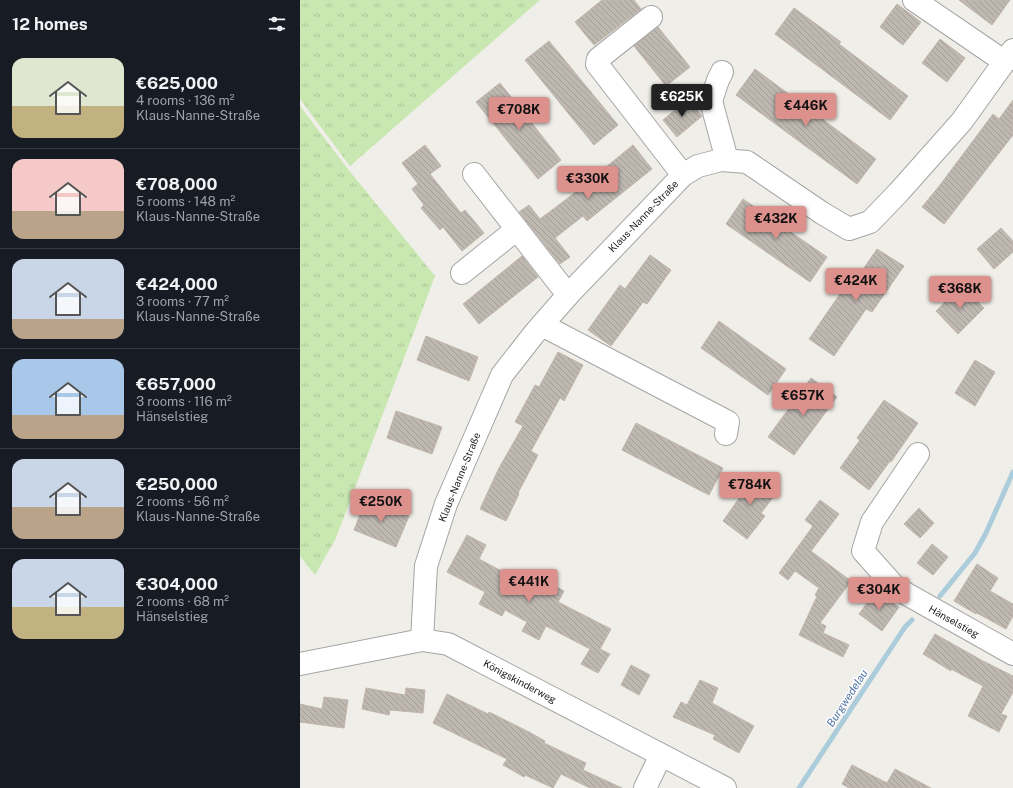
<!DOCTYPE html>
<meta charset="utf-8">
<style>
:root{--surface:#171b24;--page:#20242c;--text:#f1f3f6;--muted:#9ea1a6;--line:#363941;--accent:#dd918d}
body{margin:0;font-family:"Public Sans",sans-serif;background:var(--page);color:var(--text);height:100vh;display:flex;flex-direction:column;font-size:15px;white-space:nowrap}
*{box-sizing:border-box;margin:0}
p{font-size:13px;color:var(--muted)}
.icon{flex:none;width:22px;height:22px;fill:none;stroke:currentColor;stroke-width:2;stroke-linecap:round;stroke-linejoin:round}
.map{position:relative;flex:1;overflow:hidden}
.drawer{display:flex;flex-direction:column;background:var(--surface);width:300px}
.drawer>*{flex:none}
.price{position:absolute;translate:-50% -34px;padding:0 9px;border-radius:4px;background:var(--accent);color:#111;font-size:13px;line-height:26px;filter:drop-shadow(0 1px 2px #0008)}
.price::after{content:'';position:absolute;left:50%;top:24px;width:12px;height:9px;margin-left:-6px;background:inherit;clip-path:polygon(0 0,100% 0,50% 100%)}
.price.selected{background:#222;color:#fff}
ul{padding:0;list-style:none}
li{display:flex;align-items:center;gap:12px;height:100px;padding:0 12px}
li+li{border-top:1px solid var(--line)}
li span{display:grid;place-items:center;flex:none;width:112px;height:80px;border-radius:12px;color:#555}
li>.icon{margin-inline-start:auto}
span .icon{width:48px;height:48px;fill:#fffc;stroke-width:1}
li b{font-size:17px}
h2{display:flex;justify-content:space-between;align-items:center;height:48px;padding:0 12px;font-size:17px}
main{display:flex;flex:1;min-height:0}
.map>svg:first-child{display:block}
</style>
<main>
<section class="drawer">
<h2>12 homes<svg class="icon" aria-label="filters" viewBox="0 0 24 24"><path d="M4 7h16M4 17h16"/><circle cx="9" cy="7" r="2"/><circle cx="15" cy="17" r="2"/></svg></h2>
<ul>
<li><span style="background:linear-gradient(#dfe7d0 60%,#c2b280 0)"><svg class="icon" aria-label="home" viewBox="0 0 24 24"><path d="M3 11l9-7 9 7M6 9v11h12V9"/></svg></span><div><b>€625,000</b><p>4 rooms · 136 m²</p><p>Klaus-Nanne-Straße</p></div></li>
<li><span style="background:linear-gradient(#f6c9c9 65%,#b9a48a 0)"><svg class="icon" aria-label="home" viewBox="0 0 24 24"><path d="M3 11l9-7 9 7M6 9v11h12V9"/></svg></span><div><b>€708,000</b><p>5 rooms · 148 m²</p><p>Klaus-Nanne-Straße</p></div></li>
<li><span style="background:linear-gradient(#c9d6e8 75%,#b9a48a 0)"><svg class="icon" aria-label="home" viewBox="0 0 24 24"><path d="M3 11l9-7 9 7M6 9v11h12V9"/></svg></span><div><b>€424,000</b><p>3 rooms · 77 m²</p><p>Klaus-Nanne-Straße</p></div></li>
<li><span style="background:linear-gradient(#a9c7e8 70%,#b9a48a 0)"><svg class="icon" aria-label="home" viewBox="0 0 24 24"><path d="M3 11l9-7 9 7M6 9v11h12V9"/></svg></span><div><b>€657,000</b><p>3 rooms · 116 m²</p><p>Hänselstieg</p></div></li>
<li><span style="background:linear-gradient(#c9d6e8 60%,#b9a48a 0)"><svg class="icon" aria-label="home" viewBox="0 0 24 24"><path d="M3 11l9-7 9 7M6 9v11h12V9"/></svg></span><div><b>€250,000</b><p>2 rooms · 56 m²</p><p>Klaus-Nanne-Straße</p></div></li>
<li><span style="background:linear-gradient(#c9d6e8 60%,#c2b280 0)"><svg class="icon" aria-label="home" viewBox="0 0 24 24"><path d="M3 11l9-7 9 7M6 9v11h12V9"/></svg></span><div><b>€304,000</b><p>2 rooms · 68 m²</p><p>Hänselstieg</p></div></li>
</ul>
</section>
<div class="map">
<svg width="713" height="788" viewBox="0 0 713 788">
<defs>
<pattern id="grass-tufts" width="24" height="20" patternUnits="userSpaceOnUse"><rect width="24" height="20" fill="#c8e7b1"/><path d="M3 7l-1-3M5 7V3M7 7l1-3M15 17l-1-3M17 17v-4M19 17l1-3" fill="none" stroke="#acc698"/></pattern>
<pattern id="building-back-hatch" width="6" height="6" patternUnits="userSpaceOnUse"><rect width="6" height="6" fill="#beb8b1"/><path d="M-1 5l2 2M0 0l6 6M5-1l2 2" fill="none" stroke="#a39e98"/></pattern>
</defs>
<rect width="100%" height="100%" fill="#f0eee8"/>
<g fill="url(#grass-tufts)">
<polygon points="0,0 240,0 50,166 0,99"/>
<polygon points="0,106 47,168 135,276 36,538 15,575 0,556"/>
</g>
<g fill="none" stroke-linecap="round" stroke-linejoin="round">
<g stroke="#abcddb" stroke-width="5">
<polyline points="640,596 675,553 686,533 713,472"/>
<polyline points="499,788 605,627 612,620"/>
</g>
</g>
<g fill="url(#building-back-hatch)" stroke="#c1b6ab">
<polygon points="302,0 334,0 341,9 294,45 275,22"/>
<polygon points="659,0 710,0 692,25"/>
<polygon points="597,4 621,22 603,45 580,27"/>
<polygon points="494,8 541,42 539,44 608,96 590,120 475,34"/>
<polygon points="358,27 390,67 366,86 334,46"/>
<polygon points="640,39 665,58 647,82 622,63"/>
<polygon points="249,41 318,125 294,145 225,60"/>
<polygon points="455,69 576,159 557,184 436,95"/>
<polygon points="200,83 261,160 238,179 176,102"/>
<polygon points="388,99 402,116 377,137 363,120"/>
<polygon points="713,100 713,135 644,224 622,207 640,185 693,114 699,119"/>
<polygon points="125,145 141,166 130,174 161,213 165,210 184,233 162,251 143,227 140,230 121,208 124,205 112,189 118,184 102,163"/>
<polygon points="333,145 352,169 287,221 283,216 255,238 270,257 260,264 219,212 229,205 240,219 268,198"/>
<polygon points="443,199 527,257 510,282 426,224"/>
<polygon points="701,228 713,241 713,252 694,269 677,249"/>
<polygon points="577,249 604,266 572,312 566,309 534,356 509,339 542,291 546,294"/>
<polygon points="350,255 371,270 347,304 343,302 311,346 288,330 320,285 325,289"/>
<polygon points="222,256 238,277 179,324 163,304"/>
<polygon points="661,286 684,308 658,334 636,311"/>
<polygon points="419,321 486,369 468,395 401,348"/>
<polygon points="126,336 178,357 169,381 117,360"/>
<polygon points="258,352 283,365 264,401 260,398 231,451 238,455 218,493 219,494 206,521 180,509 199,468 223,426 215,422 235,385 239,387"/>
<polygon points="675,360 695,372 675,406 655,393"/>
<polygon points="511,378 537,397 494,455 468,437"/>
<polygon points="584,400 618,423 591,462 590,461 569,490 540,468 560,440 557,438"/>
<polygon points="96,411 142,427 132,454 87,438"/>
<polygon points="336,423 423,468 409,495 322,450"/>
<polygon points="453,472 478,491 461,513 465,516 447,539 423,521 440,497 436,494"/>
<polygon points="66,499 109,516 96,547 54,530"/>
<polygon points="520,500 539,514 511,551 551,581 520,623 526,626 523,633 549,645 543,657 499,635 517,596 515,595 519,588 495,571 488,580 479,573 513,526 505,520"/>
<polygon points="619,508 634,523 620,538 604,524"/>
<polygon points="167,535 186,545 179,559 209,575 209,574 246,594 251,584 264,591 258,602 311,629 300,649 310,654 298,673 281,664 290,649 246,626 239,640 222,631 227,622 205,610 202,616 179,604 185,592 147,572"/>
<polygon points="632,544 648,557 633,575 617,563"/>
<polygon points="677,564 698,578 690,591 713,604 713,616 706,629 677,613 676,614 654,601"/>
<polygon points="576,591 599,607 582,631 559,614"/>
<polygon points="635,634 683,661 713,676 713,692 701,714 707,716 699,732 668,716 683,686 651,669 651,671 623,654"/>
<polygon points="331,665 350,675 339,695 321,685"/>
<polygon points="400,680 418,688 412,703 454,726 439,753 413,739 415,735 373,717 381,702 387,705"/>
<polygon points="66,688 105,695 106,688 125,690 123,713 90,710 89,715 62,709"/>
<polygon points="147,694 188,714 189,712 229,732 245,741 244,743 286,763 283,770 322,788 290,788 261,774 253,788 225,775 224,777 203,765 207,759 133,723"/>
<polygon points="24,697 48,700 44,728 0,722 0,704 22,709"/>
<polygon points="552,765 587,783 595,769 631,788 549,788 542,784"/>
</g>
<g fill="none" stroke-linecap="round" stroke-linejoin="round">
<defs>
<g id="minor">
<polyline points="614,0 705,62"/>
<polyline points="351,17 298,59 297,64 383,175"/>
<polyline points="422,72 418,80 411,101 427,160"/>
<polyline points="174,174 268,295"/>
<polyline points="162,273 217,229"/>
<polyline points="242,325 428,422 426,434"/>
<polyline points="618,454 572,522 563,551 596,588 713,654"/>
<polyline points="122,640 126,566 146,504 202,375 234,334 268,295 383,175 398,166 421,160 447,162 522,213 549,229 570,222 598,193 662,121 713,50"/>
<polyline points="0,664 122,640 148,644 425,788"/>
<polyline points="345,788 361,755"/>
</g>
</defs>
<use href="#minor" stroke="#a5a5a5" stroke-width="24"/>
<use href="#minor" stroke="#fff" stroke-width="22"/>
</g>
<g text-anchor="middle" stroke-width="3" stroke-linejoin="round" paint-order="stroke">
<g font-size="10" fill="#212121" stroke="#fff">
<text transform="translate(343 216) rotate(-46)" y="4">Klaus-Nanne-Straße</text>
<text transform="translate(159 477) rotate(-68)" y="4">Klaus-Nanne-Straße</text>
<text transform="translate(654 621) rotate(29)" y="4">Hänselstieg</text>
<text transform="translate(220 681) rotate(28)" y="4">Königskinderweg</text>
</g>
<g font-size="11" font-style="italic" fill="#4f74a4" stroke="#fff">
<text transform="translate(547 698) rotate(-57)" y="4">Burgwedelau</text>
</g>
</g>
</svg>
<b class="price selected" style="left:382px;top:118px">€625K</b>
<b class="price" style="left:506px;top:127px">€446K</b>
<b class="price" style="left:219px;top:131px">€708K</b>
<b class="price" style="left:288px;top:200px">€330K</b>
<b class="price" style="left:476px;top:240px">€432K</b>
<b class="price" style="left:556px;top:302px">€424K</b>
<b class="price" style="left:660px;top:310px">€368K</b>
<b class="price" style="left:503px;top:417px">€657K</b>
<b class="price" style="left:450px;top:506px">€784K</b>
<b class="price" style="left:81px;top:523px">€250K</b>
<b class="price" style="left:229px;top:603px">€441K</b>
<b class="price" style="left:579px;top:611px">€304K</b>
</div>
</main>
